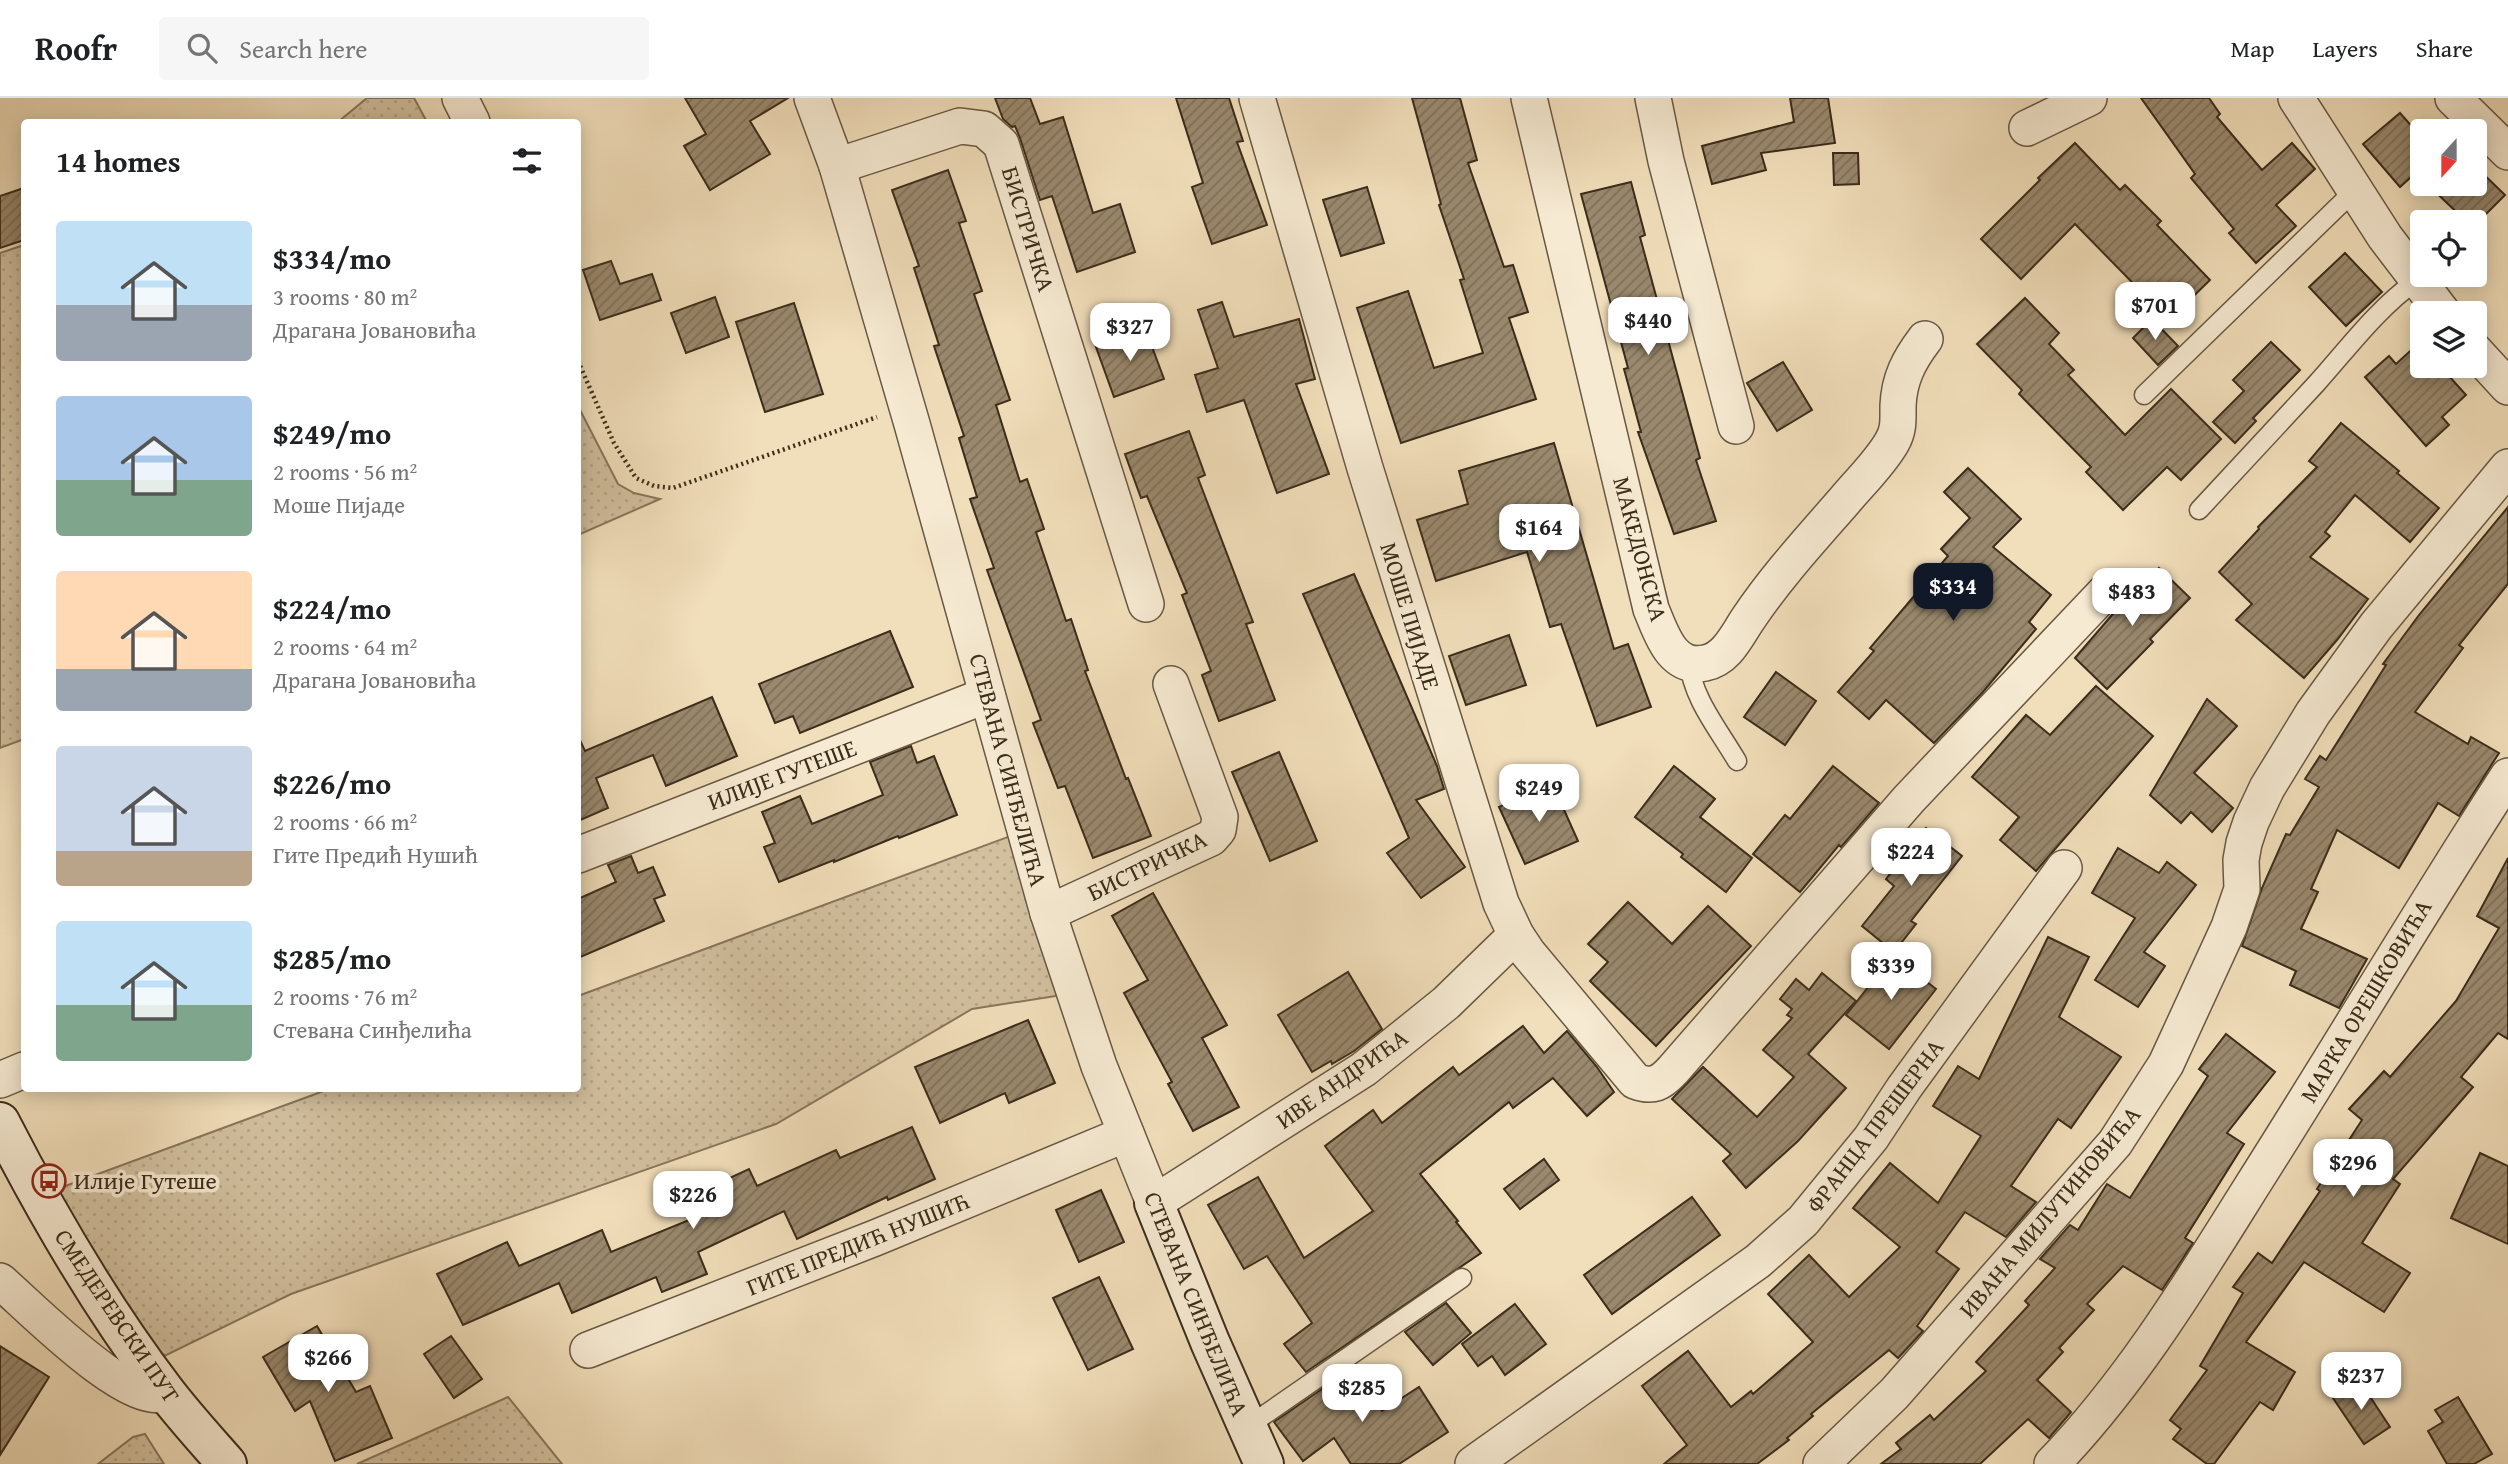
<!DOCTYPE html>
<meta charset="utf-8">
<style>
:root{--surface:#fff;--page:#f6f6f6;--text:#202124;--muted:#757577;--line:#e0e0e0;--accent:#111827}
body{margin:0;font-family:"Gentium Book Plus",serif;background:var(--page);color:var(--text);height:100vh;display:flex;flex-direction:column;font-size:26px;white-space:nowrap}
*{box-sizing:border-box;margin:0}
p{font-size:23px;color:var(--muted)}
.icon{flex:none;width:38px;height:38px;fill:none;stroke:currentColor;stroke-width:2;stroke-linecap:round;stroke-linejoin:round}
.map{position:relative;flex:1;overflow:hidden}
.sheet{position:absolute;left:21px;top:21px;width:560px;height:973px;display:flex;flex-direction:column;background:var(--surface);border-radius:7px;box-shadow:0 4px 18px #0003}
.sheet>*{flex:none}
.needle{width:46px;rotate:201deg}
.controls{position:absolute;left:2410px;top:21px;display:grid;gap:14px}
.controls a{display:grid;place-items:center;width:77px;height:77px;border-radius:7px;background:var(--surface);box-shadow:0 4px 18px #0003;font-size:35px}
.price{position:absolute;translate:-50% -60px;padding:0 16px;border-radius:14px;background:#fff;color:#222;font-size:23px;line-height:46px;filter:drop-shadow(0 2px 4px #0008)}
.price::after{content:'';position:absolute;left:50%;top:42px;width:21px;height:16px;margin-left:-10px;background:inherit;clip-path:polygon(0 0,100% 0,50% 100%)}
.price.on{background:var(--accent);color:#fff}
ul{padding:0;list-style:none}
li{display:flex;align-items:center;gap:21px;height:175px;padding:0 35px}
li span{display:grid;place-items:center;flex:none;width:196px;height:140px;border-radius:7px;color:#555}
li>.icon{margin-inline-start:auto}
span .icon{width:84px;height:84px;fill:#fffc;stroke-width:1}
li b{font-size:30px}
h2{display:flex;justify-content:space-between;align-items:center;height:84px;padding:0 35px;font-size:30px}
header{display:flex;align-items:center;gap:42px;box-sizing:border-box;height:98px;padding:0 35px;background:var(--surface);border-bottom:2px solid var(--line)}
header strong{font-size:33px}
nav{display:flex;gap:38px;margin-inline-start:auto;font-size:24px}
.search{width:490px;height:63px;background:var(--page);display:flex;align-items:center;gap:18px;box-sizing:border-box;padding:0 24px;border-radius:7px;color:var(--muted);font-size:26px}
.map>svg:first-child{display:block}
</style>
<header>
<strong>Roofr</strong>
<div class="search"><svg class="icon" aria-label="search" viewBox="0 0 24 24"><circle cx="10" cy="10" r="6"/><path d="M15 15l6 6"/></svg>Search here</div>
<nav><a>Map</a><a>Layers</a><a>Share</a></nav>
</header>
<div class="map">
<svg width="2508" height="1366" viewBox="0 0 2508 1366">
<defs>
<pattern id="grass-dots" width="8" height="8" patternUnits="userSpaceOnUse" patternTransform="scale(1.75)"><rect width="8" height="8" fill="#d2c09f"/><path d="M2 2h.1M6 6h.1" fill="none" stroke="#b5a588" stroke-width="1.8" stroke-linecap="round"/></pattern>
<pattern id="building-hatch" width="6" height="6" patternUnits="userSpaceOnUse" patternTransform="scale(1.75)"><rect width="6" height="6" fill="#9a896e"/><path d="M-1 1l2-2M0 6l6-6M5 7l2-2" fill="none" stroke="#7f705a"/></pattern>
</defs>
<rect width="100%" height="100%" fill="#f1deba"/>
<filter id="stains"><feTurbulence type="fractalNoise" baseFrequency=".00286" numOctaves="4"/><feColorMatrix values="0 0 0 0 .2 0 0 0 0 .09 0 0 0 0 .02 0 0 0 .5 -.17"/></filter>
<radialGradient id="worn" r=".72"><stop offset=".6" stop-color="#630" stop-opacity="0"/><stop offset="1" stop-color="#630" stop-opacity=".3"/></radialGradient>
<g fill="url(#grass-dots)" stroke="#86765d" stroke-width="2">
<polygon points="367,0 414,0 427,24 338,24"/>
<polygon points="24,147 24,641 0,650 0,155"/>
<polygon points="578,308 618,386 634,395 660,401 578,437"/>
<polygon points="1024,733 1075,895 972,911 776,1026 291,1196 146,1267 38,1098 329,991 578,990 578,898"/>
<polygon points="508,1299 562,1366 357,1366"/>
<polygon points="145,1336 164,1366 98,1366 133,1339"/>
</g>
<g fill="url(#building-hatch)" stroke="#3b2c1b" stroke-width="2">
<polygon points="685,0 788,0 750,23 770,56 710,92 684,48 706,36"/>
<polygon points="995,0 1030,0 1040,26 1063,19 1093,115 1120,106 1135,154 1077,174 1052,98 1040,102 1020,40 1015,28 1012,29 1003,21"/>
<polygon points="1176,0 1229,0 1243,43 1237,44 1267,127 1212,146 1192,89 1203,85"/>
<polygon points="1412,0 1460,0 1477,62 1468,65 1504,169 1513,167 1528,214 1509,220 1536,301 1401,345 1357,210 1408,193 1434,270 1483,255 1460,182 1464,181 1439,107 1441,106"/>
<polygon points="1790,0 1828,0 1835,45 1761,55 1766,72 1712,86 1702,48 1794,24"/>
<polygon points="2141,0 2209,0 2220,16 2217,19 2262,72 2292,45 2315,71 2276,107 2296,128 2256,165 2229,135 2234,131 2191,80 2195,76"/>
<polygon points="2400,15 2422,40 2422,69 2400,89 2363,46"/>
<polygon points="2075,45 2120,92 2125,87 2161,123 2157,127 2210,182 2169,222 2075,126 2021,181 1981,141 2040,82 2038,80"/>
<polygon points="1833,55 1858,55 1859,86 1834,87"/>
<polygon points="2474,67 2505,97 2474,128 2474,124 2467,124 2427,86 2474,86"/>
<polygon points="948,72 966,123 959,125 982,193 974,196 1010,302 996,307 1020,384 1027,381 1044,431 1036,434 1066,523 1071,521 1088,572 1085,573 1126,681 1128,680 1151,738 1093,760 1065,688 1058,690 1033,625 1041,622 987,472 994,470 970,401 977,399 959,340 964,338 934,248 939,247 914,170 919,168 892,92"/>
<polygon points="1631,84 1645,137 1640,139 1700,360 1696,362 1716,423 1674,436 1638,334 1641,334 1624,271 1628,270 1581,96"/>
<polygon points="1367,89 1384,145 1341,158 1323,102"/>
<polygon points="24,90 24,142 0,150 0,98"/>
<polygon points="2345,155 2382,194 2346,228 2309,189"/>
<polygon points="611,163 620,186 652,176 661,202 600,222 583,172"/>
<polygon points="715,199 729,239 686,255 671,215"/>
<polygon points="2025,200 2059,235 2049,246 2074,272 2068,277 2125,337 2171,291 2221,341 2181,382 2167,369 2123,412 2086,374 2091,369 2019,296 2022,292 1977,246"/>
<polygon points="1222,204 1234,239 1299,221 1315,281 1296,286 1329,376 1277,395 1244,302 1207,314 1195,277 1218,270 1198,212"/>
<polygon points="794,205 823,296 765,314 736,224"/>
<polygon points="2152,221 2178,248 2158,267 2133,240"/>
<polygon points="1145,230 1164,281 1114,299 1096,249"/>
<polygon points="2271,244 2300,272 2253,320 2256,323 2235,345 2213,324 2244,293 2233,282"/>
<polygon points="2419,245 2422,249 2422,268 2440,268 2466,297 2442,319 2449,327 2426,348 2365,279 2389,258 2396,266"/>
<polygon points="1783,264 1812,312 1777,333 1747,285"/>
<polygon points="2341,325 2399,373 2397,375 2439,410 2410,444 2355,397 2325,434 2330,438 2310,459 2368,501 2337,542 2304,580 2236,522 2252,506 2219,474 2259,431 2258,429 2317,369 2309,363"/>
<polygon points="1189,333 1205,377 1198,380 1253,524 1246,526 1275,602 1219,623 1202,577 1211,573 1182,497 1187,495 1147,398 1141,400 1125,356"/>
<polygon points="1554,345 1614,551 1628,546 1651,609 1597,628 1561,526 1550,529 1527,454 1436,483 1417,422 1468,406 1459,373"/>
<polygon points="1968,370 2021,421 1993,449 2051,497 2029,524 2036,531 1982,595 1934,645 1886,602 1869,621 1838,594 1874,553 1870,550 1948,458 1941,451 1970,420 1944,394"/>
<polygon points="2508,409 2508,486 2459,547 2463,550 2415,614 2468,646 2471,639 2499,655 2459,718 2438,705 2399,770 2337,732 2311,791 2318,794 2301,831 2367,861 2339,910 2290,887 2296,873 2242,848 2262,790 2286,736 2290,737 2319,689 2305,681 2320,658 2326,662 2386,567 2383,566 2419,517"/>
<polygon points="2159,470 2190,500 2150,541 2153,544 2107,591 2075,560 2118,510"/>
<polygon points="1354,476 1437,668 1444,691 1416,702 1465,769 1421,800 1387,755 1409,740 1303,496"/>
<polygon points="890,533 913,589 800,635 793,618 775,625 759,586"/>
<polygon points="1509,537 1526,587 1466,607 1449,558"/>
<polygon points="1776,574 1816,603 1785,647 1744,619"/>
<polygon points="2096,588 2153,638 2036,773 2000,742 2019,719 1972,679 2026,617 2050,637"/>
<polygon points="712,599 737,658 666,688 653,657 596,680 608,710 578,723 578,638 585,653"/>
<polygon points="2207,601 2237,628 2194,675 2233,710 2212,734 2191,714 2181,725 2150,697"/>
<polygon points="911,648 917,665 934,658 957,717 899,740 898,738 834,764 834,762 779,784 764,749 775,745 762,714 800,698 812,726 883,697 870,664"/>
<polygon points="1279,654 1317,743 1270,763 1232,674"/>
<polygon points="1674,668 1715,701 1700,719 1752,760 1726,794 1681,759 1683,756 1635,719"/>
<polygon points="1833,668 1879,705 1841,749 1839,747 1800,794 1753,756 1785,717 1790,721"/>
<polygon points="1552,685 1578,743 1525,766 1499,709"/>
<polygon points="1926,730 1962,758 1911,823 1916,826 1894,854 1862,828 1894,788 1886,781"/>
<polygon points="2118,750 2159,775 2167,764 2196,787 2144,854 2165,868 2138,909 2095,882 2135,820 2092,795"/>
<polygon points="631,758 638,775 653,769 665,797 654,801 664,823 578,860 578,801 616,784 608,767"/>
<polygon points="2508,760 2508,941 2498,935 2461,979 2473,989 2393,1081 2400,1086 2362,1145 2410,1175 2384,1214 2304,1164 2246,1244 2295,1274 2273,1312 2260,1304 2214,1366 2207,1366 2173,1341 2181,1331 2170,1322 2207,1272 2200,1268 2243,1195 2233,1189 2258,1155 2272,1165 2320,1093 2317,1091 2362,1022 2349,1011 2384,973 2390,979 2456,903 2499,830 2477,818"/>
<polygon points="1153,795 1227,927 1202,940 1239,1009 1193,1033 1168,986 1172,984 1124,895 1148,882 1112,818"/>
<polygon points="1628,804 1672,846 1708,808 1751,848 1656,948 1590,883 1608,864 1588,846"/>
<polygon points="2048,839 2089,859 2059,919 2121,959 2071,1030 2058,1021 2011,1088 2036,1104 2006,1139 1965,1114 1936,1154 1959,1171 1917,1228 1923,1233 1898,1260 1889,1252 1811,1316 1813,1318 1787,1340 1789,1342 1757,1366 1664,1366 1687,1347 1642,1288 1688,1253 1731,1309 1751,1293 1753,1296 1813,1244 1768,1196 1809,1157 1849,1199 1900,1149 1853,1110 1890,1065 1938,1105 1981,1038 1933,1008 1958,968 1979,981"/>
<polygon points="1893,858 1936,891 1889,951 1846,917"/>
<polygon points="1348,874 1382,931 1354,953 1332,966 1331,963 1312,974 1278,917"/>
<polygon points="1822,875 1856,903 1808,956 1846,990 1798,1043 1746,1090 1723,1063 1731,1056 1672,1001 1703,969 1757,1019 1794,979 1763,952 1792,920 1787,917 1792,911 1780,901 1796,881 1809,892"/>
<polygon points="1028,922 1055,985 1009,1005 1005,995 940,1025 915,969"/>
<polygon points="1523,928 1544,955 1567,933 1597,969 1614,994 1587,1018 1553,980 1513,1010 1509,1004 1420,1076 1458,1123 1456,1124 1481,1155 1306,1274 1284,1246 1312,1225 1267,1158 1244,1171 1208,1107 1258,1079 1304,1160 1373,1113 1325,1048 1373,1012 1382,1025 1453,969 1459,977"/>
<polygon points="2226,936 2275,974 2227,1035 2244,1046 2185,1140 2193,1145 2162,1192 2123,1168 2087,1206 2094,1212 2059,1250 2063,1254 2037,1282 2071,1314 2049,1340 2028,1321 1980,1366 1881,1366 1901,1351 1896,1345 1930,1317 1934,1322 1986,1273 1976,1264 2029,1207 2025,1203 2055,1170 2040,1161 2070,1127 2078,1132 2107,1086 2130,1100 2208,978 2199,971"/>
<polygon points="912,1029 935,1081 888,1102 887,1099 797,1141 784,1113 698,1154 707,1176 662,1194 656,1179 572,1215 559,1185 463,1227 437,1176 507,1144 519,1168 602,1132 611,1154 704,1116 695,1096 749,1071 757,1088 836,1052 840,1060"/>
<polygon points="2480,1055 2508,1068 2508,1146 2451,1120"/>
<polygon points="1544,1061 1559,1082 1520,1111 1504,1091"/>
<polygon points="1101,1092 1124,1144 1079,1164 1056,1112"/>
<polygon points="1692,1099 1720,1137 1612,1216 1584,1177"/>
<polygon points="1099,1179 1133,1251 1088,1272 1053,1200"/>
<polygon points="1446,1205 1471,1235 1433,1267 1405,1234"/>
<polygon points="1515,1206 1546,1246 1505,1277 1492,1258 1478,1268 1462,1246"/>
<polygon points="317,1228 356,1294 370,1288 392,1340 335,1363 310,1303 295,1313 263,1259"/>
<polygon points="451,1238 482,1281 454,1300 424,1256"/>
<polygon points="0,1248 49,1279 0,1357"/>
<polygon points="1351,1271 1382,1313 1419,1289 1448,1334 1399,1366 1351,1366 1334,1340 1303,1363 1274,1324"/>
<polygon points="2359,1282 2390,1329 2364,1346 2333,1300"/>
<polygon points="2458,1299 2492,1356 2474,1366 2447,1366 2428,1333 2443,1324 2435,1312"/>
</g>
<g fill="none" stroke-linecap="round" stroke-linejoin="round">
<defs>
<g id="lane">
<polyline points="2144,297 2355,92"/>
<path d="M2199 412C2238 370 2277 328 2316 286 2350 248 2376 212 2417 182"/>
<path d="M1689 564C1692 600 1719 632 1737 663"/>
<polyline points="1247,1329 1462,1180"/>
</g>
<g id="street">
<polyline points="460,0 472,24"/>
<polyline points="812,0 837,68 912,326 1048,815 1099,968 1154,1105 1364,971 1446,905 1516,837"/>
<path d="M1257 0 1365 370 1501 805 1516 837 1528 855 1635 983C1653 990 1661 985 1673 972L1909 701 2109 490"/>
<path d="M1529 0 1651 511C1661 534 1671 572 1705 565 1727 561 1737 537 1748 521 1776 479 1812 440 1845 402 1861 383 1880 365 1892 344 1899 332 1898 322 1898 308 1899 281 1909 262 1925 241"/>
<polyline points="1653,0 1666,63 1736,328"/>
<polyline points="2296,0 2385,139 2443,215"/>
<polyline points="2453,0 2508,54"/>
<polyline points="2027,30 2089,0"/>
<polyline points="837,68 960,28 984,31 1001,46 1146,506"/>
<polyline points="2474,252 2508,289"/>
<polyline points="578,757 987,597"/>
<polyline points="1048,815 1211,740 1218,732 1220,719 1171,586"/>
<polyline points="0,982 24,972"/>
<path d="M0 1183C29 1208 129 1311 166 1295"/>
<polyline points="588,1252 875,1140 1126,1036"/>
<polyline points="1473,1366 1758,1163 1803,1123 1871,1040 1904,990 2064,770"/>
<polyline points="1821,1366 1894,1296 2115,1045 2166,966 2229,829 2242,791 2241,762 2244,745 2251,724 2267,690 2313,615 2376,528 2508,369"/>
<path d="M2052 1366C2131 1284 2190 1187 2250 1091 2337 954 2420 814 2508 678"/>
</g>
<g id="secondary">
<path d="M0 1024C48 1118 101 1209 165 1293 184 1318 206 1342 227 1366"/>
<polyline points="1154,1105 1210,1244 1264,1366"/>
</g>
</defs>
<use href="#lane" stroke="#685843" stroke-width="21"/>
<use href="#street" stroke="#685843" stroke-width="38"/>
<use href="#secondary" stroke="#3b2c1b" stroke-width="42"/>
<polyline stroke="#3b2c1b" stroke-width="4.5" stroke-dasharray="2 3.5" stroke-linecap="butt" points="578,263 614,345 636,380 654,388 673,390 877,319"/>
<use href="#lane" stroke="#f6ead2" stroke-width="18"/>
<use href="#street" stroke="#f6ead2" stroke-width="35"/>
<use href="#secondary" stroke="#f6ead2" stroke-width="38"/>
</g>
<defs>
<symbol id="bus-ring" viewBox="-11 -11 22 22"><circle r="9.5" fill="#f6ead2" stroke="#8f2418" stroke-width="1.5"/><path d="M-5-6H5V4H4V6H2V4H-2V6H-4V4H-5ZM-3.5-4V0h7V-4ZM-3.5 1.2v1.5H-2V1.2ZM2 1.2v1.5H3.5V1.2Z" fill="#8f2418"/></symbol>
</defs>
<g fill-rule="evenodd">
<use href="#bus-ring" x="30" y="1064" width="38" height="38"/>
</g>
<g text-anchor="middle" stroke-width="7" stroke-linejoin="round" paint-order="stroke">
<g font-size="24" fill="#3b2c1b" stroke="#f6ead2">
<text transform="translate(1028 131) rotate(73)" y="8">БИСТРИЧКА</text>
<text transform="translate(1640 451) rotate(75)" y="8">МАКЕДОНСКА</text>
<text transform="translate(1410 518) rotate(73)" y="8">МОШЕ ПИЈАДЕ</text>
<text transform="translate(1008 672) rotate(75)" y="8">СТЕВАНА СИНЂЕЛИЋА</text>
<text transform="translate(782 677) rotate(-21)" y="8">ИЛИЈЕ ГУТЕШЕ</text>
<text transform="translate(1147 768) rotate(-26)" y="8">БИСТРИЧКА</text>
<text transform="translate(2366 903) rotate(-59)" y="8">МАРКА ОРЕШКОВИЋА</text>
<text transform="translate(1342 981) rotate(-35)" y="8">ИВЕ АНДРИЋА</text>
<text transform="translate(1875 1028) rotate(-53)" y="8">ФРАНЦА ПРЕШЕРНА</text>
<text transform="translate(2050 1114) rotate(-50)" y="8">ИВАНА МИЛУТИНОВИЋА</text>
<text transform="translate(858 1146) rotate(-22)" y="8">ГИТЕ ПРЕДИЋ НУШИЋ</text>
<text transform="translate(1196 1206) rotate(68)" y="8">СТЕВАНА СИНЂЕЛИЋА</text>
<text transform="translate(117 1218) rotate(56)" y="8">СМЕДЕРЕВСКИ ПУТ</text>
</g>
<g font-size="24" fill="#3b2c1b" stroke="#f6ead2" text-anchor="start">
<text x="74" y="1091">Илије Гутеше</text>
</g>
</g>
<rect width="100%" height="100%" filter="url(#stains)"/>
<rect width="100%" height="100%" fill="url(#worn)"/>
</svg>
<div class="controls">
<a><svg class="needle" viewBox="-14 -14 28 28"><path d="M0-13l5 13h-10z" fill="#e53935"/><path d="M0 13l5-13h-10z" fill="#757577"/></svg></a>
<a><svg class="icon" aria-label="locate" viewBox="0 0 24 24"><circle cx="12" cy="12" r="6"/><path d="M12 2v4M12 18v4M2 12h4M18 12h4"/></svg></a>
<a><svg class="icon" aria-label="layers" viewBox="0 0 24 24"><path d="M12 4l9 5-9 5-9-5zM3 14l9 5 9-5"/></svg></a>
</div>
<b class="price" style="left:2155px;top:244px">$701</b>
<b class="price" style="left:1648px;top:259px">$440</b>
<b class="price" style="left:1130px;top:265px">$327</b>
<b class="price" style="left:1539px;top:466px">$164</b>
<b class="price on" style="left:1953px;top:525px">$334</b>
<b class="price" style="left:2132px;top:530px">$483</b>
<b class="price" style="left:1539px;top:726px">$249</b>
<b class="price" style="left:1911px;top:790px">$224</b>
<b class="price" style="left:1891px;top:904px">$339</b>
<b class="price" style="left:2353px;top:1101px">$296</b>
<b class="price" style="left:693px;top:1133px">$226</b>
<b class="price" style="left:328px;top:1296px">$266</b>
<b class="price" style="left:2361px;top:1314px">$237</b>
<b class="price" style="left:1362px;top:1326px">$285</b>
<section class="sheet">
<h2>14 homes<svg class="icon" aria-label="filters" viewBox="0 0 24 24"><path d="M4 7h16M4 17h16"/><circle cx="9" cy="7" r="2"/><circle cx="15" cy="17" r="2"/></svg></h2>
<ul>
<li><span style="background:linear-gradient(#bfe0f5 60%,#9aa5b1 0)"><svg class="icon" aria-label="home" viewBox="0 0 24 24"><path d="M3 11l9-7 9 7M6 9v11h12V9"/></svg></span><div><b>$334/mo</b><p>3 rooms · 80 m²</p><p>Драгана Јовановића</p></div></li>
<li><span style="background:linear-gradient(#a9c7e8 60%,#7fa58c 0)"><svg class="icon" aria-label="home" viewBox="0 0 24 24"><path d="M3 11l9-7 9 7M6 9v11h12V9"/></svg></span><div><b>$249/mo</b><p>2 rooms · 56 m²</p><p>Моше Пијаде</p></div></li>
<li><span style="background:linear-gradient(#ffd9b3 70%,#9aa5b1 0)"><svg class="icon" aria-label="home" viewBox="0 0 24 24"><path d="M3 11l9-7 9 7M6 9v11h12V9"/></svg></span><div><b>$224/mo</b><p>2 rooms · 64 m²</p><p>Драгана Јовановића</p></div></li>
<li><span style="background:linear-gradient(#c9d6e8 75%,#b9a48a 0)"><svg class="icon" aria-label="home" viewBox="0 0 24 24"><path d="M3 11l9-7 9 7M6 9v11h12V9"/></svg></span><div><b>$226/mo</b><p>2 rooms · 66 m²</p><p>Гите Предић Нушић</p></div></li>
<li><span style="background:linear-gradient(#bfe0f5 60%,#7fa58c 0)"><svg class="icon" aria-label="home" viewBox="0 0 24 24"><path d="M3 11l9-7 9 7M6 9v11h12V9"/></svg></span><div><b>$285/mo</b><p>2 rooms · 76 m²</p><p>Стевана Синђелића</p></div></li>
</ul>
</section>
</div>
